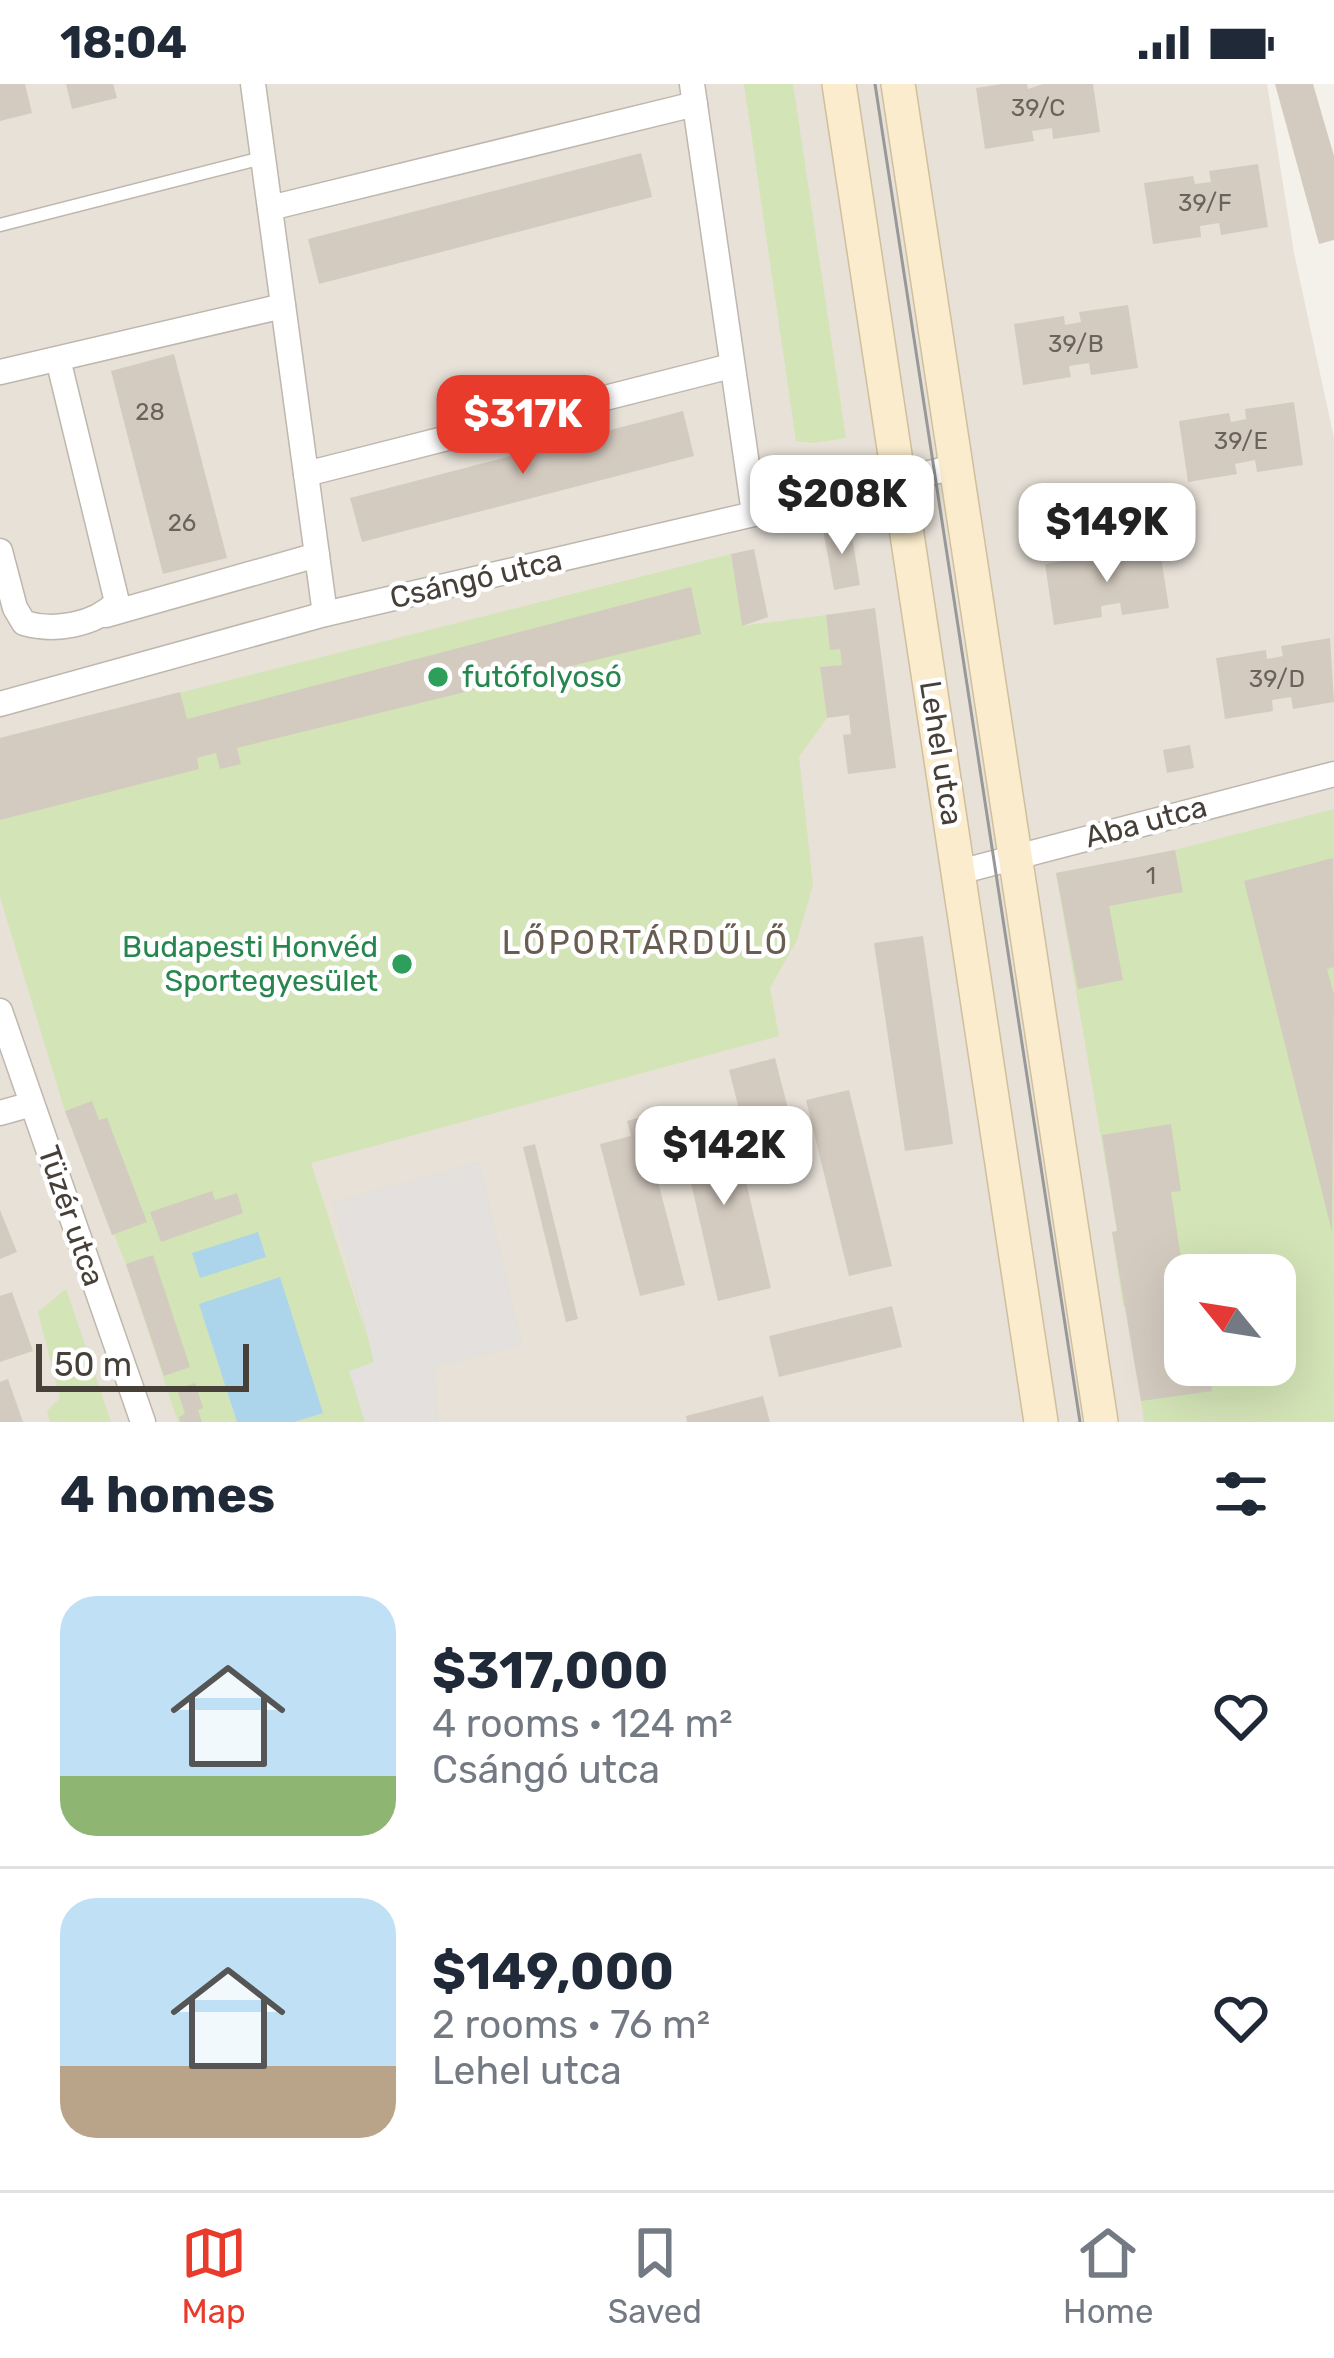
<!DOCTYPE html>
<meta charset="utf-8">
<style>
:root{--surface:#fff;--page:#f2f2f3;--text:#1f2937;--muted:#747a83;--line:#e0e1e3;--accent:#e83b2c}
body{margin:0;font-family:Rubik,sans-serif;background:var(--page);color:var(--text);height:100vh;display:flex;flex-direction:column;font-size:45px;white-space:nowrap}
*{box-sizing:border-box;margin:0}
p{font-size:39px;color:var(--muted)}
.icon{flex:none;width:66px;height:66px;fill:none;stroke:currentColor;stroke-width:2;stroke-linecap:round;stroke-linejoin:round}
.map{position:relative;height:1338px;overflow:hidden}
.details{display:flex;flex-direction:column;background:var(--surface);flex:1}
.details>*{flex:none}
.needle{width:78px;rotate:300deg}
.tools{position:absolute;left:1164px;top:1170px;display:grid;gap:24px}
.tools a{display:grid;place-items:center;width:132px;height:132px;border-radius:24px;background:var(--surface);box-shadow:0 12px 48px #0002;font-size:60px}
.scale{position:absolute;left:36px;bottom:30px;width:213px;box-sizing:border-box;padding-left:12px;border:6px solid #474039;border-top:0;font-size:33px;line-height:42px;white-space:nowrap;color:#474039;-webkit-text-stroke:9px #fff;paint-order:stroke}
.price{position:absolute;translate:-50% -102px;padding:0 27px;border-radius:24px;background:#fff;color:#222;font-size:39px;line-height:78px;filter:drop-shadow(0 3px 6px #0008)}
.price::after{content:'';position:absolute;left:50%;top:72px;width:36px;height:27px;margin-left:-18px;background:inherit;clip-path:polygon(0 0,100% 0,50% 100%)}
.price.selected{background:var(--accent);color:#fff}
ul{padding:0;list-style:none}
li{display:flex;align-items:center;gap:36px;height:300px;padding:0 60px}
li+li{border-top:3px solid var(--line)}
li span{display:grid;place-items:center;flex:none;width:336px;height:240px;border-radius:36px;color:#555}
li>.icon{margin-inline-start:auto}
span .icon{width:144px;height:144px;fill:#fffc;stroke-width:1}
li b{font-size:51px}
h2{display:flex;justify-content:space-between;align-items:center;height:144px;padding:0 60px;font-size:51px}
.status{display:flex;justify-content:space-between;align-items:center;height:84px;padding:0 60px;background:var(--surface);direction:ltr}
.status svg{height:33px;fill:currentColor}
.tab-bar{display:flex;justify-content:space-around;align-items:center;height:168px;border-top:3px solid var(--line);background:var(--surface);font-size:33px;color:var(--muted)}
.tab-bar a{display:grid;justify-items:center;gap:6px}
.tab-bar .selected{color:var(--accent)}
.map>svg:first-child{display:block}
</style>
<div class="status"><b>18:04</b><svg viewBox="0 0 49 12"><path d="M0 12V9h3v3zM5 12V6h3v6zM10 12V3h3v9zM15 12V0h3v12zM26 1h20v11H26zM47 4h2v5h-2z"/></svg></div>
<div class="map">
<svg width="1334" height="1338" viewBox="0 0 1334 1338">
<rect width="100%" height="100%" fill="#f4f0ea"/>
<path fill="#e7e1d8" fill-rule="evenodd" d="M0 0H1267L1294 169 1334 354V1338H0ZM1185 1191H1275V1281H1185Z"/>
<g fill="#d3e4b6" fill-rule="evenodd">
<polygon points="744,0 793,0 846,354 812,359 796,357"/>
<polygon points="731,470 742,542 826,531 830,565 840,565 842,581 820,584 827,634 799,673 813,801 797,856 770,904 779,952 311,1079 366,1250 333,1118 479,1078 522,1261 434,1283 438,1338 178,1338 126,1180 65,1027 0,813 0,654"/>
<path d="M1334 725V1338H1144L1128 1222H1123L1112 1148 1117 1147 1056 789 1175 766ZM1185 1191H1275V1281H1185Z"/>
<polygon points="66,1205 111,1338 50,1338 47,1327 60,1314 38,1228"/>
</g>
<polygon fill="#e3e0de" points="479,1078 522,1261 434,1283 438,1338 365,1338 349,1287 374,1278 333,1118"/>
<g fill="#acd5eb">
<polygon points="258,1148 266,1173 200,1194 192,1169"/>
<polygon points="280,1193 323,1329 294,1338 237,1338 199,1220"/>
</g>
<g fill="#d4cbc0">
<polygon points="0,0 25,0 32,29 0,37"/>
<polygon points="66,0 113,0 117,14 72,25"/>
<polygon points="1002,0 1027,0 1028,5 1043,0 1093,0 1100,48 1053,55 1052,44 1032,47 1034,57 985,65 976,4"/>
<polygon points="1275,0 1313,0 1334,72 1334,156 1319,160"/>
<polygon points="641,69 652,113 319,200 308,155"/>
<polygon points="1258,80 1268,143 1221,151 1219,139 1200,142 1201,153 1153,160 1144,99 1193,92 1195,100 1211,98 1209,87"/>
<polygon points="1128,221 1138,284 1091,291 1089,279 1069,282 1071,293 1023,301 1014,240 1064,232 1065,241 1081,238 1079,228"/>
<polygon points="174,270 227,474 163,490 111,287"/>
<polygon points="1294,318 1303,381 1257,388 1255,376 1235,380 1237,390 1188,398 1179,337 1229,329 1231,338 1246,335 1245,325"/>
<polygon points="683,327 694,372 362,458 350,414"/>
<polygon points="850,440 860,501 834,506 823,445"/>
<polygon points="1159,460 1169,524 1122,531 1120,519 1101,522 1102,533 1054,541 1045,480 1094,472 1096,481 1112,478 1110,468"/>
<polygon points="754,465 768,533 742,542 731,470"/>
<polygon points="691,503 701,550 237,664 241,680 220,685 216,669 197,674 199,685 0,736 0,654 180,608 187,635"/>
<polygon points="875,524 896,684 848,690 843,651 851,650 849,631 827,634 820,583 842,581 840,565 830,566 826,531"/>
<polygon points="1330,554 1334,618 1293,625 1291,613 1272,616 1273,627 1225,635 1216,574 1266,566 1267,575 1283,572 1281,562"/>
<polygon points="1190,661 1194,684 1167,689 1163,666"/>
<polygon points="1175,766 1183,808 1109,822 1123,896 1078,905 1056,789"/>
<polygon points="1333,774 1334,883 1327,885 1334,911 1332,1148 1244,797"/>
<polygon points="923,852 953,1060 905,1067 874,859"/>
<polygon points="775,974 794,1048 748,1060 729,986"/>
<polygon points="849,1006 892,1182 849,1192 806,1016"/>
<polygon points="92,1017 99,1036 107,1034 147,1138 112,1151 65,1027"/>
<polygon points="730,1030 771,1204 718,1217 678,1042"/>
<polygon points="641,1033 685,1201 640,1212 600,1060 631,1052 627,1037"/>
<polygon points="1171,1040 1181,1107 1171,1108 1185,1201 1185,1281 1208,1281 1212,1307 1141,1317 1112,1148 1117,1147 1102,1051"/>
<polygon points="535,1060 578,1235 566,1238 523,1063"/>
<polygon points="212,1107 215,1116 237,1109 243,1129 161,1158 150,1128"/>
<polygon points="0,1126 17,1168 0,1175"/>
<polygon points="153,1171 190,1283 164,1292 126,1180"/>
<polygon points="12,1208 33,1267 0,1278 0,1212"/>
<polygon points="892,1222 902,1263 779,1293 769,1252"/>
<polygon points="8,1295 23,1338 0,1338 0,1298"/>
<polygon points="195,1299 203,1324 198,1326 202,1338 180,1338 179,1333 185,1330 177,1305"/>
<polygon points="763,1312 770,1338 687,1338 686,1332"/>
</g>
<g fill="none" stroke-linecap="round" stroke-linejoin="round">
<defs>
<polyline id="service" points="0,141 262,74"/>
<g id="minor">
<polyline points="253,0 325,530"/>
<polyline points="692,0 754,429"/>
<polyline points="270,124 695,20"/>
<polyline points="0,288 283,222"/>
<polyline points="306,390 731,282"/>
<path d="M0 467 15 524 24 539C55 548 95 541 117 518L58 275"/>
<polyline points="106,531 317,471"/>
<polyline points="0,620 325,530 955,383"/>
<polyline points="959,788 1334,690"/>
<polyline points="0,927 143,1338"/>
<polyline points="0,1029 32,1020"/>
</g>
<g id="secondary">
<polyline points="839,0 1041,1338"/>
<polyline points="898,0 1101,1338"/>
</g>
</defs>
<use href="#service" stroke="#beb7ad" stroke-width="15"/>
<use href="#minor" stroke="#beb7ad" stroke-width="27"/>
<use href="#secondary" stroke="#cfbf9d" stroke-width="36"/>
<use href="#service" stroke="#fff" stroke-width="12"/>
<use href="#minor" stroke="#fff" stroke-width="24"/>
<use href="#secondary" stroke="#faeccd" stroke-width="33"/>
<polyline stroke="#989898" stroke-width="3" points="875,0 1080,1338"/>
</g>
<g fill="#2e9e5b" stroke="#fff" stroke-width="4.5">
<circle cx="438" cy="593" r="12"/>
<circle cx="402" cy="880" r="12"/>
</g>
<g text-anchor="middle" stroke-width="9" stroke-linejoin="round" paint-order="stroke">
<g font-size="24" fill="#6a635b">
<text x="1038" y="32">39/C</text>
<text x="1205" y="127">39/F</text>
<text x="1076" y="268">39/B</text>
<text x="150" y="336">28</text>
<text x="1241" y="365">39/E</text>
<text x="182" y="447">26</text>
<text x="1277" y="603">39/D</text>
<text x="1151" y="800">1</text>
</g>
<g font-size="30" fill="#474039" stroke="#fff">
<text transform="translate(476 495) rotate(-13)" y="10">Csángó utca</text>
<text transform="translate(941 669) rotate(81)" y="10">Lehel utca</text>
<text transform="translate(1146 738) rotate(-15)" y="10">Aba utca</text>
<text transform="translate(71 1132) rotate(71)" y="10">Tüzér utca</text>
</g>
<g font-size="30" fill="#27864d" stroke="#fff" text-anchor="start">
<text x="462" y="603">futófolyosó</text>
<text x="378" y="873" text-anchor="end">Budapesti Honvéd<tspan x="378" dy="34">Sportegyesület</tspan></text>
</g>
<g font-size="33" letter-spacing="3" fill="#695d51" stroke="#fff">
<text x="646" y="870">LŐPORTÁRDŰLŐ</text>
</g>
</g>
</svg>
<div class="tools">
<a><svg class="needle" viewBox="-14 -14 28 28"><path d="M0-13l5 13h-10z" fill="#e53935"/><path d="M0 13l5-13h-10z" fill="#747a83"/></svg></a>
</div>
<div class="scale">50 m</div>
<b class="price selected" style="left:523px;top:393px">$317K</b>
<b class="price" style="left:842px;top:473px">$208K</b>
<b class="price" style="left:1107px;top:501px">$149K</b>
<b class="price" style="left:724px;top:1124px">$142K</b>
</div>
<section class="details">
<h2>4 homes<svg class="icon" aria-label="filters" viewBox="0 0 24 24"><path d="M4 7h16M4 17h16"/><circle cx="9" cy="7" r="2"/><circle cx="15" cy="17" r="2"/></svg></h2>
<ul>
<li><span style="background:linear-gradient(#bfe0f5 75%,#8fb573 0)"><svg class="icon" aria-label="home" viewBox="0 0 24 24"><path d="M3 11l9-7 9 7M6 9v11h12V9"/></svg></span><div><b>$317,000</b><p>4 rooms · 124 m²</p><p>Csángó utca</p></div><svg class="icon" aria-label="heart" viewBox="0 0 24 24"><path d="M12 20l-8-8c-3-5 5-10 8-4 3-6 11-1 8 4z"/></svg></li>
<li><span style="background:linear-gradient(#bfe0f5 70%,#b9a48a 0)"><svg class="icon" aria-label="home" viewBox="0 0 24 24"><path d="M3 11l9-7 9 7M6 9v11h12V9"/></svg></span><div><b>$149,000</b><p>2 rooms · 76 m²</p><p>Lehel utca</p></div><svg class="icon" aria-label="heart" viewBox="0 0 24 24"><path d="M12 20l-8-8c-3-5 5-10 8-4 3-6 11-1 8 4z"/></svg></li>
</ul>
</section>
<nav class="tab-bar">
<a class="selected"><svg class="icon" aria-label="map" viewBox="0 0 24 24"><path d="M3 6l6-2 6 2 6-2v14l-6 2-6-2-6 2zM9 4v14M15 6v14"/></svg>Map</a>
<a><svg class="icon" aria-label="saved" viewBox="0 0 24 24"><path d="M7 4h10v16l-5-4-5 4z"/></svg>Saved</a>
<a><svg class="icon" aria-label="home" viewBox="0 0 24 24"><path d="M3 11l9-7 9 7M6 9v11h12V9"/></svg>Home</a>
</nav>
